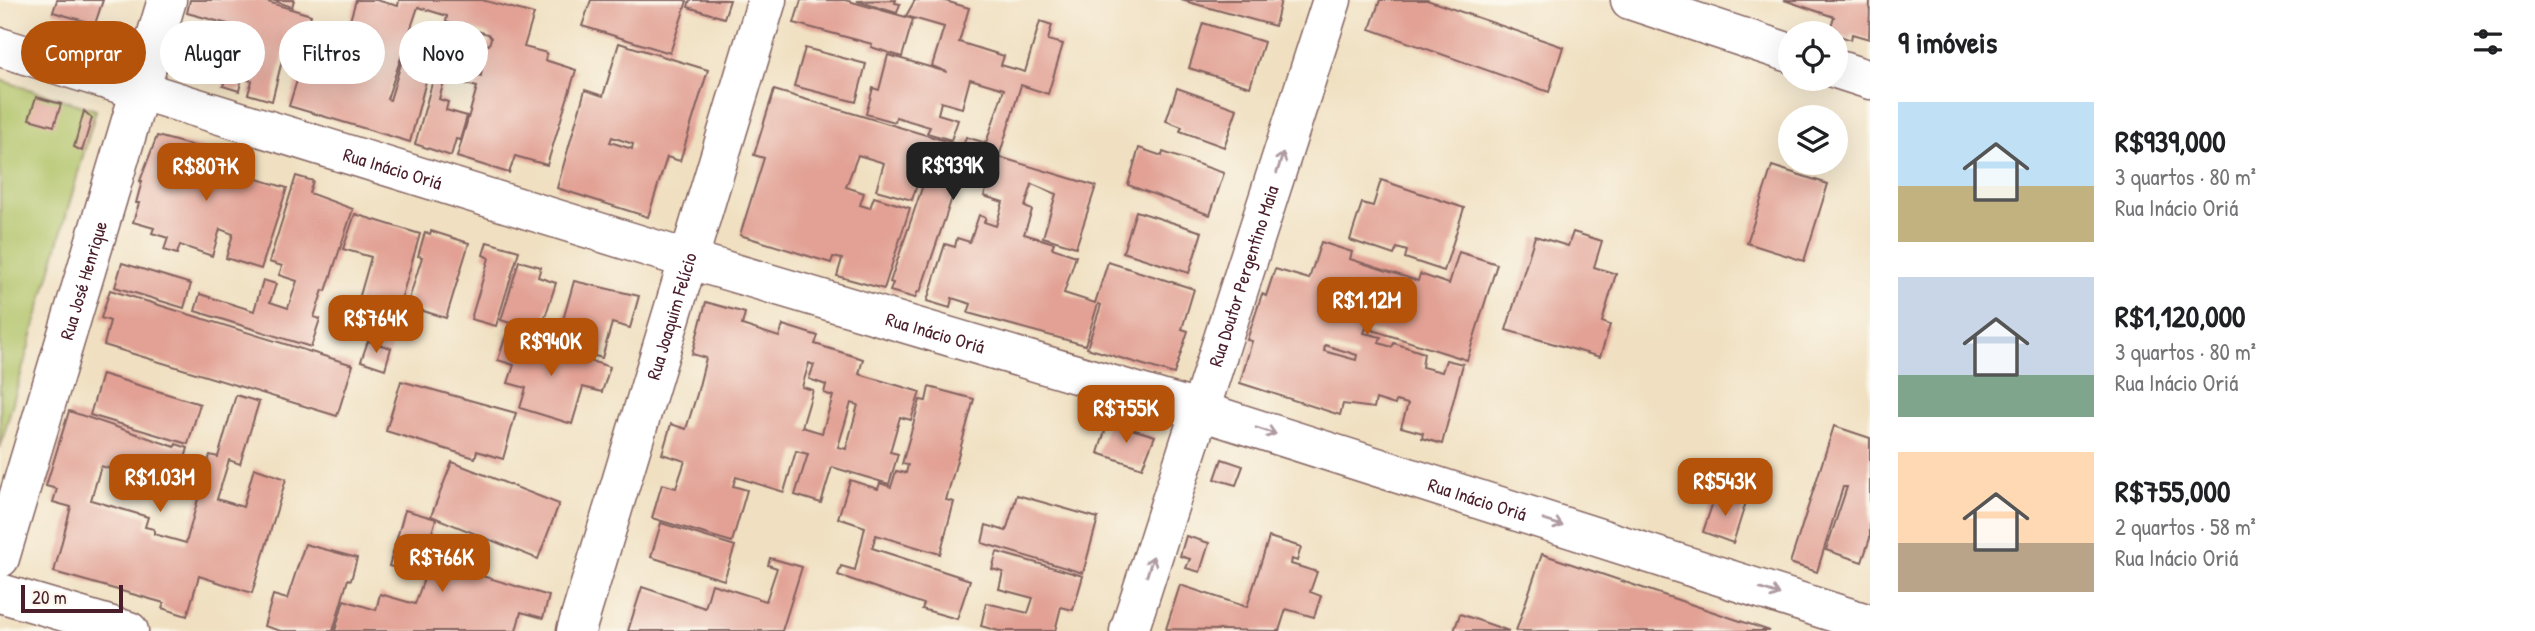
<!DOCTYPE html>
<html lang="pt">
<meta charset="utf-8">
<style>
:root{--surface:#fff;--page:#f6f6f6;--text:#202124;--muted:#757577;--accent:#b45309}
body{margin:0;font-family:"Patrick Hand",sans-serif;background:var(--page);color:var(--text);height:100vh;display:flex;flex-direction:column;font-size:26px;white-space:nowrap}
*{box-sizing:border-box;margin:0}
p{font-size:23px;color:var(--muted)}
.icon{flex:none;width:38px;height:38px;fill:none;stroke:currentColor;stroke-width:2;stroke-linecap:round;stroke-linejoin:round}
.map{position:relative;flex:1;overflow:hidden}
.side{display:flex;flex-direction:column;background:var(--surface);width:665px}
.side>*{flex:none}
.banner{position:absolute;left:21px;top:21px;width:665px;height:63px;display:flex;gap:14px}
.buttons{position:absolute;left:1778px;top:21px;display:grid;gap:14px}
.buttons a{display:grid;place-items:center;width:70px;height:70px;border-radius:50%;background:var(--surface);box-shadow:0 7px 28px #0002;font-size:35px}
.scale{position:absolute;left:21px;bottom:18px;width:102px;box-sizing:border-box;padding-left:7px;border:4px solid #4a1f2b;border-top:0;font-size:19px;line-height:24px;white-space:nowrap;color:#4a1f2b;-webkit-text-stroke:5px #fbf7ec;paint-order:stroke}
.price{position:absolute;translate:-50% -60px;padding:0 16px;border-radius:14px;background:var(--accent);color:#fff;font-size:23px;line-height:46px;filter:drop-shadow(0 2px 4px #0008)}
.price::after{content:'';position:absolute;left:50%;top:42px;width:21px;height:16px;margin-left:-10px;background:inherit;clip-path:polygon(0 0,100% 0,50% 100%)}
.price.active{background:#222;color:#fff}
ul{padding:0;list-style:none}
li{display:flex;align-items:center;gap:21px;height:175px;padding:0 28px}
li span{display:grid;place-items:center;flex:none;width:196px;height:140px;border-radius:0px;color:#555}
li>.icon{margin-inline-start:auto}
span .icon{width:84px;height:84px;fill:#fffc;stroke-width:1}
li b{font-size:30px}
h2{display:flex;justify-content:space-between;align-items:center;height:84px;padding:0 28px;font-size:30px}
.tag{padding:0 24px;border-radius:32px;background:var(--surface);box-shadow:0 7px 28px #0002;font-size:24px;line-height:63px}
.tag.active{background:var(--accent);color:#fff}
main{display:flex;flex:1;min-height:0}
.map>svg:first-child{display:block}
</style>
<main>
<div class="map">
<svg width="1870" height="631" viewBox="0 0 1870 631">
<rect width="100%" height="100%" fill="#fbf7ec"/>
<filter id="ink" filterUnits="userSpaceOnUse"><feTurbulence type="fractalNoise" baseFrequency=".0143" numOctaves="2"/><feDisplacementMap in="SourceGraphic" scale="14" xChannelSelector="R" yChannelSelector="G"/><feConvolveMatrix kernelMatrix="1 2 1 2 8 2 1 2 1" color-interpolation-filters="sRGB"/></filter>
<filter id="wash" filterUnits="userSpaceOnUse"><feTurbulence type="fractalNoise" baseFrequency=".00686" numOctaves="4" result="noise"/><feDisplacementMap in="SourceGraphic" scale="28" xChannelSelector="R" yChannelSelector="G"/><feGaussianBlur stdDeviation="1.57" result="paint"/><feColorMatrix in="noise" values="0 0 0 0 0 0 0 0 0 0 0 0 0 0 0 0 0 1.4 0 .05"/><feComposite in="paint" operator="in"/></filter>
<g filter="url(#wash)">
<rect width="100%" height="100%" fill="#f0e0c1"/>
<polygon fill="#b0c266" stroke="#7d7048" stroke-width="2" points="0,80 96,110 0,448"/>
<g id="blocks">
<g fill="#e2a194" fill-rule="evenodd">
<polygon points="57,0 103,0 95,24 53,12"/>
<polygon points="190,0 261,0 311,15 303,44 287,40 272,101 248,94 252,81 242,78 239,91 223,86 227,74 198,65 208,28 237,36 239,27 187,13"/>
<polygon points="272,0 294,0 292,7"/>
<polygon points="356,0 376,0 398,6 399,0 482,0 534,14 524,47 547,53 545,60 576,70 547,165 515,156 509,173 457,157 477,87 445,78 439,99 448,102 446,110 467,116 460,140 456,139 451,156 415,144 438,62 481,76 485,44 489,45 491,38 488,34 446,22 447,16 418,7 387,99 390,100 404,54 431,62 410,142 289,106 308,45 340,54"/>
<polygon points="591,0 684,0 687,1 670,53 582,26"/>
<polygon points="690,0 730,0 724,18 688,7"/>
<polygon points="801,0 845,0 913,19 902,57 871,47 872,44 794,23"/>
<polygon points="896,0 895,3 900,4 897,13 857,1"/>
<polygon points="915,0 942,0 969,8 959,42 1004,56 1001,65 1025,72 1040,21 1052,25 1048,40 1063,44 1048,94 1021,85 999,157 1096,186 1076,247 1043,237 1056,194 1032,184 1025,207 1032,210 1024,234 1054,243 1052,248 1076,256 1064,293 1095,303 1108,262 1194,289 1182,329 1188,331 1174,374 1087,348 1101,305 1098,304 1085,345 968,313 971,304 952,298 950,308 927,301 945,244 955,247 957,238 970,242 979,215 986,218 984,222 996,226 1003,202 984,196 989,181 967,175 972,157 964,155 961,163 943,157 937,174 922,170 912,200 876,190 884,163 858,155 846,187 864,193 860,205 870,208 874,197 910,208 884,289 837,276 842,259 833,257 831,263 740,235 764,158 754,155 774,90 963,146 966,137 986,143 1004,89 970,79 962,108 941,102 938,114 958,120 951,140 927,133 930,127 896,117 895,122 866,114 873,88 879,90 888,55 947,72 932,66 944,27 906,16"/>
<polygon points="1181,0 1281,0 1275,26"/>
<polygon points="1380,0 1427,0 1563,47 1549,92 1370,29"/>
<polygon points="1784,0 1870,0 1869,39 1852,34 1851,40 1829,32 1834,17"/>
<polygon points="1203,23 1264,42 1250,87 1189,68"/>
<path d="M619 43 708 70 680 161 667 157 648 217 557 188 585 90 603 96ZM612 137 633 144 632 149 610 142Z"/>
<polygon points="805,48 866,64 856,102 794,86"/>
<polygon points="1177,88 1237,109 1224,147 1180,131 1182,127 1166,121"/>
<polygon points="36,97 61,104 54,126 29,119"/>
<polygon points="84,111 92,118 82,151 74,147"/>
<polygon points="157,136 220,153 218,161 239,168 238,173 287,188 261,269 226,258 233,234 220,229 212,256 180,245 177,254 164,250 168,238 152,233 154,228 133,222 139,203 136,203 142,181 140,181"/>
<polygon points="1139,148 1162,156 1163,152 1224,173 1210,215 1128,185"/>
<polygon points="1772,166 1828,184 1804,261 1747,243"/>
<polygon points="296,176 313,181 309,193 353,209 326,291 323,290 314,317 320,319 311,347 195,311 200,294 254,311 263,280 276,284 270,302 288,308 297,281 279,275 282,266 269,262"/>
<polygon points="925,179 955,189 920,292 918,291 915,298 890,291 893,283 890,282"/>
<polygon points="1381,180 1464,208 1444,271 1405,258 1407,251 1397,248 1394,255 1350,240 1362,203 1373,206"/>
<polygon points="1136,211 1202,232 1189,273 1123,252"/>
<polygon points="355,214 420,234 392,331 353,320 371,257 343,249"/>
<polygon points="431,231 469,243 446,318 407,306 422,257 418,256 425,232 430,234"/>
<polygon points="1573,232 1602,241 1594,267 1616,274 1602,322 1610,325 1600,357 1506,330 1535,236 1568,246"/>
<polygon points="487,242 519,251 496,326 471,319 489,258 483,255"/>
<path d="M1321 242 1352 252 1350 259 1418 281 1420 274 1449 284 1459 252 1497 264 1467 360 1366 328 1364 333 1381 337 1379 343 1392 347 1394 343 1424 353 1422 367 1442 372 1446 360 1463 364 1442 444 1422 438 1423 433 1401 427 1408 404 1396 401 1395 405 1376 399 1374 408 1343 404 1340 415 1240 383 1252 341 1247 340 1262 294 1266 296 1275 269 1309 279ZM1325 345 1357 355 1356 360 1324 351Z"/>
<polygon points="519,261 541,267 538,277 556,283 540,333 501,320"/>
<polygon points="122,263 191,284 184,308 115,287"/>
<polygon points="574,281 639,296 630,328 612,323 602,358 556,345"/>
<polygon points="110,290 353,365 337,416 104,345 110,321 101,318"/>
<path d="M706 302 745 313 742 325 779 337 783 325 818 336 815 344 863 359 859 374 920 392 911 420 900 417 890 452 898 454 889 484 832 467 821 503 795 495 808 454 796 451 784 492 736 477 733 486 747 490 732 542 652 518 662 484 676 488 685 461 662 454 671 424 686 429 697 394 706 358 692 354ZM809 363 814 365 809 379 826 385 824 393 833 396 822 433 802 427 813 390 802 387ZM851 403 858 405 846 449 838 447Z"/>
<polygon points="506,335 610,367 602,392 583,387 572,424 520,408 526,388 508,383 514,365 498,360"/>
<polygon points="368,341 391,348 385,369 361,361"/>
<polygon points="102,374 200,404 188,444 90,415"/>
<polygon points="401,381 516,413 503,459 477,451 475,458 386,431"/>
<polygon points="929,387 974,399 946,500 954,502 940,554 876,535 872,548 970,580 957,619 922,609 924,604 838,575 841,566 855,570 865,527 838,518 850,480 878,489 880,483 891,487 896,471 906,473 908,465 902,464 920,400 926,401"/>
<polygon points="236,395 259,402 240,464 229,460 217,499 243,507 254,468 286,479 252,593 199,576 187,616 162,608 164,603 54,572 71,507 53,502 57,489 46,486 69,411 175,447 176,444 188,448 176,490 163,486 164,481 115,466 114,470 101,466 91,500 148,517 145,527 154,529 154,534 186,543 210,455 218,457"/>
<polygon points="1108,422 1155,436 1142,468 1098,453"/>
<polygon points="1834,426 1870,438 1870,538 1862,562 1826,550 1847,487 1843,487 1817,572 1790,563"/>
<polygon points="1222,459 1243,466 1236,485 1215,479"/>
<polygon points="452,462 559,504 538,559 431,516"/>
<polygon points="1716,493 1746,502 1733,543 1703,532"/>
<polygon points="1017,495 1098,518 1083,573 982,543 986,525 1006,531"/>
<polygon points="405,510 436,519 425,556 429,560 549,596 543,618 521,612 516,631 335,631 344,600 376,610 380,594 415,604 425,576 389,566"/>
<polygon points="661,523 735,546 724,580 651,557"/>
<polygon points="1186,536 1209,543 1200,572 1186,568 1190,559 1180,556"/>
<polygon points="1269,537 1301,547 1297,561 1292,559 1291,564 1317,572 1310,592 1321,596 1314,617 1286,609 1279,631 1166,629 1180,585 1247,607"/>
<polygon points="305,544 357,558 351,580 348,579 333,631 281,631 264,626 273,595 287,599"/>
<polygon points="997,552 1083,576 1073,610 1061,607 1055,631 999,631 981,626 986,603 1028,613 1033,598 999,589 1003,572 992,569"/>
<polygon points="1542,554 1770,631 1516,631"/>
<polygon points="770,558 802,567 782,631 628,631 642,587 705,608 712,584 766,601 777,568 768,565"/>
<polygon points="1460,614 1509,631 1454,631"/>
</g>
</g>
</g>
<g filter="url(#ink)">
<use href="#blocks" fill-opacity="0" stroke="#846360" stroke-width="2"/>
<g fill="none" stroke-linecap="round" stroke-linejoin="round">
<defs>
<g id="minor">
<polyline points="1630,0 1790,53"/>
<path id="s1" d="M0 47 690 260 1201 411 1870 624"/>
<polyline points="1836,69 1870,80"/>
<path id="s2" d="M0 558 167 0"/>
<polyline points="0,593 129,631"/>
<path id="s3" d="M576 631 767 0"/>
<path id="s4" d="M1129 631 1332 0"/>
</g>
</defs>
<use href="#minor" stroke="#846360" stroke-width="41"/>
<use href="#minor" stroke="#fff" stroke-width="38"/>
</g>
<defs><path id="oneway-shaft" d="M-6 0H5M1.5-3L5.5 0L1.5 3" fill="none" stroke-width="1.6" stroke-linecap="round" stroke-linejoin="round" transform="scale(1.75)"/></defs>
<g stroke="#ae9aa0">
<use href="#oneway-shaft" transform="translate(1280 163) rotate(-72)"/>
<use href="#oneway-shaft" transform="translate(1266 431) rotate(18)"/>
<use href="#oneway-shaft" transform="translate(1553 523) rotate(18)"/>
<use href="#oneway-shaft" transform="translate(1150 566) rotate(-72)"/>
<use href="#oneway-shaft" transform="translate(1770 592) rotate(18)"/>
</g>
</g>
<g text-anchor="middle" stroke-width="5" stroke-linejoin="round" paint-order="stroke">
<g font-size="19" fill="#4a1f2b" stroke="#fbf7ec">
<text dy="7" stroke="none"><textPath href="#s1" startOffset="411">Rua Inácio Oriá</textPath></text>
<text dy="7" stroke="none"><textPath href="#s4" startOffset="373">Rua Doutor Pergentino Maia</textPath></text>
<text dy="7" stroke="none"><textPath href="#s2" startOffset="290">Rua José Henrique</textPath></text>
<text dy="7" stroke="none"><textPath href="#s3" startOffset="329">Rua Joaquim Felício</textPath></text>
<text dy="7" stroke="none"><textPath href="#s1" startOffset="978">Rua Inácio Oriá</textPath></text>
<text dy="7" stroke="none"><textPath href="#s1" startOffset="1545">Rua Inácio Oriá</textPath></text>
</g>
</g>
</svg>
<div class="buttons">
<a><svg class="icon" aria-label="locate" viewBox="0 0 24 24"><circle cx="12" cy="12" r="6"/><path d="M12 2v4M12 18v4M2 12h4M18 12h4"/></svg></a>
<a><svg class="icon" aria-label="layers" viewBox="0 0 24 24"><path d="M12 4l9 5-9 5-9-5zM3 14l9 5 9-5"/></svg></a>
</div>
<div class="scale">20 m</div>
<b class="price active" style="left:953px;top:202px">R$939K</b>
<b class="price" style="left:206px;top:203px">R$807K</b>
<b class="price" style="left:1367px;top:337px">R$1.12M</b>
<b class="price" style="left:376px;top:355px">R$764K</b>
<b class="price" style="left:551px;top:378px">R$940K</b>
<b class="price" style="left:1126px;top:445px">R$755K</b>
<b class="price" style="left:160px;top:514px">R$1.03M</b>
<b class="price" style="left:1725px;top:518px">R$543K</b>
<b class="price" style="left:442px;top:594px">R$766K</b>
<div class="banner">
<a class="tag active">Comprar</a>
<a class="tag">Alugar</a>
<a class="tag">Filtros</a>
<a class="tag">Novo</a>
</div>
</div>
<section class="side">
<h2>9 imóveis<svg class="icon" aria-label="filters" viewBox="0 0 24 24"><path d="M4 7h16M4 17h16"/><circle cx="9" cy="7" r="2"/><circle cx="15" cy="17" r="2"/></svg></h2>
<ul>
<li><span style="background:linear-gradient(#bfe0f5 60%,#c2b280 0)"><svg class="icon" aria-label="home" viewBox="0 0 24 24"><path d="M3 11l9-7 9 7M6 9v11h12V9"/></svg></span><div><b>R$939,000</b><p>3 quartos · 80 m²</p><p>Rua Inácio Oriá</p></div></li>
<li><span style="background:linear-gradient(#c9d6e8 70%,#7fa58c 0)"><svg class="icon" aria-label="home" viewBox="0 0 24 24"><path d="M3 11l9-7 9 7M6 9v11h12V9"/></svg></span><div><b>R$1,120,000</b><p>3 quartos · 80 m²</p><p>Rua Inácio Oriá</p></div></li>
<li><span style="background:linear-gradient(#ffd9b3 65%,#b9a48a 0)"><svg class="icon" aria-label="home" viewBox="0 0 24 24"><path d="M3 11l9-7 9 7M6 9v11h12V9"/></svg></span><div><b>R$755,000</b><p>2 quartos · 58 m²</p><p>Rua Inácio Oriá</p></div></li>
</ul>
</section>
</main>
